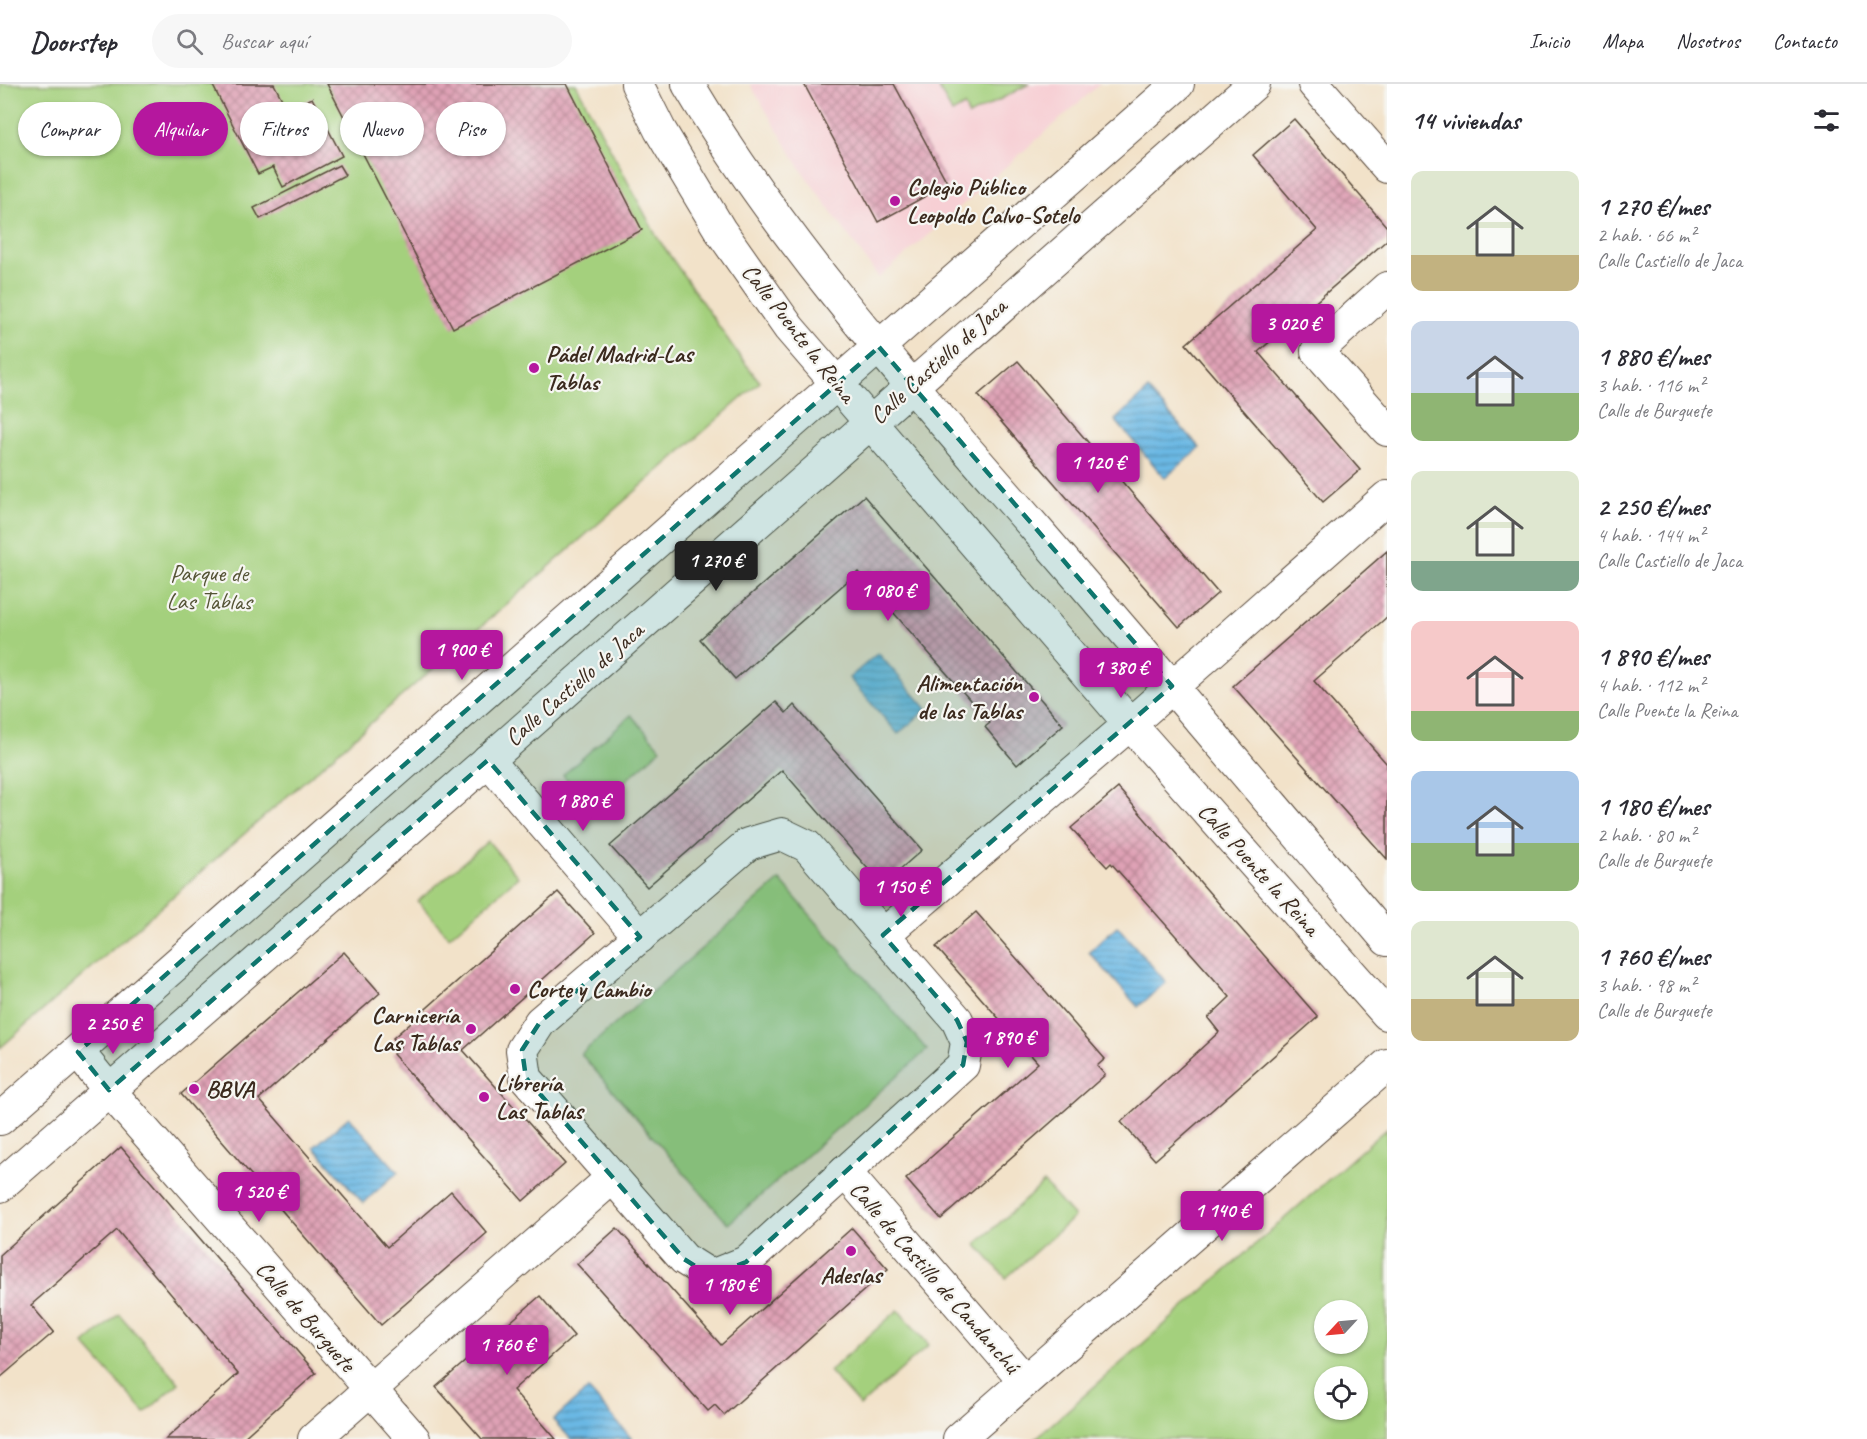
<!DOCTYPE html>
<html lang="es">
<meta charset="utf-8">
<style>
:root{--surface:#fff;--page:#f7f7f7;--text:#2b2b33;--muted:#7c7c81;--line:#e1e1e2;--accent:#b5179e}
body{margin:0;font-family:Caveat,sans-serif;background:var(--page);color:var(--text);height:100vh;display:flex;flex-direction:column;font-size:22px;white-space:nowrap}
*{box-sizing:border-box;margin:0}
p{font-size:20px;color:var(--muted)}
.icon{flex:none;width:33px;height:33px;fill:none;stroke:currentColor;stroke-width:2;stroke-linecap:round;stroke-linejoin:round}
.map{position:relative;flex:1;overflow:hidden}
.sheet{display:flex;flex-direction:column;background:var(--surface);width:480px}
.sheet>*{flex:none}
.hud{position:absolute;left:18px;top:18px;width:570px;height:54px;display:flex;gap:12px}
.needle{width:39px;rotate:244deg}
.buttons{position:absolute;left:1314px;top:1216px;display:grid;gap:12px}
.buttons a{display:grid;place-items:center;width:54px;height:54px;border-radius:50%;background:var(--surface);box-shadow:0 2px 4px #0004;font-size:30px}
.price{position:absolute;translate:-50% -51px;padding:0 14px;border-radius:6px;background:var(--accent);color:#fff;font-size:20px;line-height:39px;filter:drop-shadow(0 2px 3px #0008)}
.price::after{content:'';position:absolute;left:50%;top:36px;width:18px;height:14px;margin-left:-9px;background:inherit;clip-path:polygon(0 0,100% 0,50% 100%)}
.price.current{background:#222;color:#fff}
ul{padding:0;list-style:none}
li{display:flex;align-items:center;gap:18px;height:150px;padding:0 24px}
li span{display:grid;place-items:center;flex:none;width:168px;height:120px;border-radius:12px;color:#555}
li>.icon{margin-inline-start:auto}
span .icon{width:72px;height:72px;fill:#fffc;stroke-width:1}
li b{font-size:26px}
h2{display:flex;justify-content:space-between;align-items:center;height:72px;padding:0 24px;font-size:26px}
.chip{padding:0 21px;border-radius:27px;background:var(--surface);box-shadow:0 2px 4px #0004;font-size:21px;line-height:54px}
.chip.current{background:var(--accent);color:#fff}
header{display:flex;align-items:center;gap:36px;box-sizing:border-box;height:84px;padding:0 30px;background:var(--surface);border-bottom:2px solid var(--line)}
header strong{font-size:28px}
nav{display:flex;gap:33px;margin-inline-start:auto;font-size:21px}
.search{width:420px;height:54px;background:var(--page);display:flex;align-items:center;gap:15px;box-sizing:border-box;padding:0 21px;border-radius:33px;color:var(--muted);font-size:22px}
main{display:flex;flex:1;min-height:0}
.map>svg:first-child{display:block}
</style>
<header>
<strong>Doorstep</strong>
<div class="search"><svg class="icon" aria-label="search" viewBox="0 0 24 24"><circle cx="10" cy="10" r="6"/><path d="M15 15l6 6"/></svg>Buscar aquí</div>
<nav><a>Inicio</a><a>Mapa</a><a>Nosotros</a><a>Contacto</a></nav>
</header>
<main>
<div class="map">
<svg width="1387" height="1355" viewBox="0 0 1387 1355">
<defs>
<pattern id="water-rules" width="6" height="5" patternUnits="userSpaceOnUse" patternTransform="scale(1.5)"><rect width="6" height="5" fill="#6ab8e4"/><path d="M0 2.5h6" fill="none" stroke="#5896b8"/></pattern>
<pattern id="building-cross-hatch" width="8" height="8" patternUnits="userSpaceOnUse" patternTransform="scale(1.5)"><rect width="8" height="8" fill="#dfa2b6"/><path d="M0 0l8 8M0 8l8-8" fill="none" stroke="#b68493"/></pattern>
</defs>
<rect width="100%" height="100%" fill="#f6f6f2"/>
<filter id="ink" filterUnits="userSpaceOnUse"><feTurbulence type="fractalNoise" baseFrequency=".0167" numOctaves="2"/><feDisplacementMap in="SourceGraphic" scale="12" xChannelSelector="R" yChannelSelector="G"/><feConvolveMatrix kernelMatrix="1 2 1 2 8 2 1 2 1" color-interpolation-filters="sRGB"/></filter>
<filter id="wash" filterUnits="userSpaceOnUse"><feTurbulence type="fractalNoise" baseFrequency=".008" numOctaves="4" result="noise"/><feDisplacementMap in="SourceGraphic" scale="24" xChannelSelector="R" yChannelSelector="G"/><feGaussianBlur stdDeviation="1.35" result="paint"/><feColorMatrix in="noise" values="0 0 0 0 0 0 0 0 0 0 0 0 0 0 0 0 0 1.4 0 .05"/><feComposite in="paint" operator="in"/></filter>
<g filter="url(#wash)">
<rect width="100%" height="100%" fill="#f2e2c9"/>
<polygon fill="#f7cfd4" points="750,0 1100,0 879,194 802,87"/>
<g fill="#a4d07d" stroke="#707d4e" stroke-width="1.5" fill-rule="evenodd">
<polygon points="0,0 576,0 657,153 738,270 760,298 0,964"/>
<polygon points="937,0 1029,0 969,32 964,22 952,29"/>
<polygon points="631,631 661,665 594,725 563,691"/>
<polygon points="488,757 518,793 449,853 418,817"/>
<polygon points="780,796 927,966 728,1140 581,970"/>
<path d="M1387 1044V1355H1035L1372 1057ZM1324 1227H1358V1260H1324ZM1324 1293H1358V1326H1324Z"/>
<polygon points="1044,1099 1074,1133 1006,1194 976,1160"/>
<polygon points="898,1226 929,1261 860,1322 829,1287"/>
<polygon points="119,1230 179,1299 145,1329 84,1260"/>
</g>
<g fill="url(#water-rules)" stroke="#527181" stroke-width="1.5">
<polygon points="1148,306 1200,364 1165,394 1115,336"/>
<polygon points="878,569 927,625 898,650 849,594"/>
<polygon points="1117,842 1166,898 1138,923 1089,868"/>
<polygon points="349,1033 398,1088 363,1119 314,1063"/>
<polygon points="588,1305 632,1355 571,1355 553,1336"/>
</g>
<g id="blocks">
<g fill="url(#building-cross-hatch)">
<polygon points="212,0 274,0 288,27 312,14 342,72 283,103 273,83 258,90"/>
<polygon points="327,0 567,0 642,146 453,244"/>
<polygon points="804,0 894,0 948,100 878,138"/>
<polygon points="1294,35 1387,143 1387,156 1258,268 1360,386 1323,418 1186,260 1317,146 1253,71"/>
<polygon points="339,81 345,91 260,135 254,124"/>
<polygon points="1018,277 1218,509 1179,543 978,311"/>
<polygon points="864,412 1063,641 1017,681 985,643 990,639 858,488 735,595 700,555"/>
<polygon points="1387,467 1387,533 1314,597 1387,680 1387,775 1233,602"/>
<polygon points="776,618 786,629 794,621 922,766 882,801 782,686 647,803 610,762"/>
<polygon points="1118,704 1318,933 1155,1076 1121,1038 1219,948 1208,934 1230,913 1111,779 1107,783 1071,744"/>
<polygon points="558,808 595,849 463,966 565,1080 523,1117 393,970 401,963 393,954"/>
<polygon points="976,828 1105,975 1097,982 1105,991 941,1135 906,1095 1038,979 936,863"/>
<polygon points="344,868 380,909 259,1015 387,1163 451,1107 487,1149 381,1241 181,1010"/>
<polygon points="121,1063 316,1289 242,1355 166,1355 238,1290 117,1146 31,1221 54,1248 0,1294 0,1171"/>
<polygon points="617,1144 721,1261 852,1144 888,1185 724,1331 715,1321 708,1327 577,1180"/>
<polygon points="540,1212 574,1252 513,1306 556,1355 482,1355 436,1303"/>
</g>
</g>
</g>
<g filter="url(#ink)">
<use href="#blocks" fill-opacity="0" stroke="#564638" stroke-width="1.5"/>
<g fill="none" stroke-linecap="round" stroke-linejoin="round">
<defs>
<g id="street">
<polyline points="637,0 660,46 720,146 789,244 1130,640 1387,930"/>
<path d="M688 0C785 163 913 304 1037 446 1155 582 1271 719 1387 856"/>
<polyline points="1314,0 1387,83"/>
<polyline points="1387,204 1317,267 1387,346"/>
<polyline points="488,676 640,853"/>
<polygon points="782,750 807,762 957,936 967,958 963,981 746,1178 711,1192 684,1175 526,994 522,966 540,938 748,760"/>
<polyline points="883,851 1130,640 1387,413"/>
<polyline points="78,968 109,1006 414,1355"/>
<polyline points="0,1035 1178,0"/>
<polyline points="845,1088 1025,1297"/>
<path d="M0 1102C164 958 329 816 493 672 747 448 999 222 1254 0"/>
<polyline points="314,1355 613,1093"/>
<polyline points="959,1355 1387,981"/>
</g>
</defs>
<use href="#street" stroke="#564638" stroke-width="34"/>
<use href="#street" stroke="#fff" stroke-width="32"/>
</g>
</g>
<path fill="#0f766e" fill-opacity="0.2" stroke="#0f766e" stroke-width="4.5" stroke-dasharray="12 8" stroke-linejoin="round" d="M879 263 1172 602 883 851 957 936 967 958 963 981 746 1178 711 1192 684 1175 526 994 522 966 540 938 640 853 488 676 109 1006 78 968Z"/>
<g fill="#b5179e" stroke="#f6f6f2" stroke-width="2">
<circle cx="895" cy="117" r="6"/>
<circle cx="534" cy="284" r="6"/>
<circle cx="1034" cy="613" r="6"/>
<circle cx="515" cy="905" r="6"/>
<circle cx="471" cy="945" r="6"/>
<circle cx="194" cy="1005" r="6"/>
<circle cx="484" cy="1013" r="6"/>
<circle cx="851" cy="1167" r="6"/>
</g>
<g text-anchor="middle" stroke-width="4.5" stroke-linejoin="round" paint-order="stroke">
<g font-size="24" font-weight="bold" fill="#3b2a1e" stroke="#f6f6f2" text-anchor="start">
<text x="907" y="111">Colegio Público<tspan x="907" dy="28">Leopoldo Calvo-Sotelo</tspan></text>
<text x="546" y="278">Pádel Madrid-Las<tspan x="546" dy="28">Tablas</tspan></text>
<text x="1022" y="607" text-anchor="end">Alimentación<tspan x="1022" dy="28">de las Tablas</tspan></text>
<text x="527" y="913">Corte y Cambio</text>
<text x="459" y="939" text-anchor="end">Carnicería<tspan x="459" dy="28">Las Tablas</tspan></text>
<text x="496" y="1007">Librería<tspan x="496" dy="28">Las Tablas</tspan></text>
<text x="206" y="1013">BBVA</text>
<text x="851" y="1199" text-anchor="middle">Adeslas</text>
</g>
<g font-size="24" fill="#3b2a1e" stroke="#f6f6f2">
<text transform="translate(799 249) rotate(52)" y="8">Calle Puente la Reina</text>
<text transform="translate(938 277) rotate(-42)" y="8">Calle Castiello de Jaca</text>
<text transform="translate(574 600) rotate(-41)" y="8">Calle Castiello de Jaca</text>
<text transform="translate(1259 785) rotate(48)" y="8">Calle Puente la Reina</text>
<text transform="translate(935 1193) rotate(49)" y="8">Calle de Castillo de Candanchú</text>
<text transform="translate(306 1232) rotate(49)" y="8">Calle de Burguete</text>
</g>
<g font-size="24" fill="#555436" stroke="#f6f6f2">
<text x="209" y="497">Parque de<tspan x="209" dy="28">Las Tablas</tspan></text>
</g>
</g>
</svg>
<div class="buttons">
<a><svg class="needle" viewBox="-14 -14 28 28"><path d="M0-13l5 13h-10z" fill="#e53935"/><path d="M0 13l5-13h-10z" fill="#7c7c81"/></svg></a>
<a><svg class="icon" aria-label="locate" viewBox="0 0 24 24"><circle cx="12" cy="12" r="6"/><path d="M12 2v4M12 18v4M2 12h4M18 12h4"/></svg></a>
</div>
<b class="price" style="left:1293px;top:271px">3 020 €</b>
<b class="price" style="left:1098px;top:410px">1 120 €</b>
<b class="price current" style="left:716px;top:508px">1 270 €</b>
<b class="price" style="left:888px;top:538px">1 080 €</b>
<b class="price" style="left:462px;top:597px">1 900 €</b>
<b class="price" style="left:1121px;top:615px">1 380 €</b>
<b class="price" style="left:583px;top:748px">1 880 €</b>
<b class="price" style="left:901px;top:834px">1 150 €</b>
<b class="price" style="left:113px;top:971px">2 250 €</b>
<b class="price" style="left:1008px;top:985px">1 890 €</b>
<b class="price" style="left:259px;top:1139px">1 520 €</b>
<b class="price" style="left:1222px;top:1158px">1 140 €</b>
<b class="price" style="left:730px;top:1232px">1 180 €</b>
<b class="price" style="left:507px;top:1292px">1 760 €</b>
<div class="hud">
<a class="chip">Comprar</a>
<a class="chip current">Alquilar</a>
<a class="chip">Filtros</a>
<a class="chip">Nuevo</a>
<a class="chip">Piso</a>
</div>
</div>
<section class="sheet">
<h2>14 viviendas<svg class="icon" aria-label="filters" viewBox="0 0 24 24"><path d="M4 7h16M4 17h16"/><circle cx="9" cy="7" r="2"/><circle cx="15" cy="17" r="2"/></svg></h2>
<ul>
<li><span style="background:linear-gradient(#dfe7d0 70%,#c2b280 0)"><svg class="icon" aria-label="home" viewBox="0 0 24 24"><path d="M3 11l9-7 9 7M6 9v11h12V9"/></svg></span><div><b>1 270 €/mes</b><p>2 hab. · 66 m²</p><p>Calle Castiello de Jaca</p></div></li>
<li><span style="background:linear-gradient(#c9d6e8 60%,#8fb573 0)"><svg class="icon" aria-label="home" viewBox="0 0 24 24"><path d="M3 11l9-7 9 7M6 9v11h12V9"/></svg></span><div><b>1 880 €/mes</b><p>3 hab. · 116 m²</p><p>Calle de Burguete</p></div></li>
<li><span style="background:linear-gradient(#dfe7d0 75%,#7fa58c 0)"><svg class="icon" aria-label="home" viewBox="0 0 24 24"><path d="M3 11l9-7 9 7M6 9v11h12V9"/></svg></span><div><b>2 250 €/mes</b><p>4 hab. · 144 m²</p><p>Calle Castiello de Jaca</p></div></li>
<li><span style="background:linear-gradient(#f6c9c9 75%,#8fb573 0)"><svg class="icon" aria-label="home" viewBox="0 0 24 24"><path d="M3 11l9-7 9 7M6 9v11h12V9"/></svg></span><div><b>1 890 €/mes</b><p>4 hab. · 112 m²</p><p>Calle Puente la Reina</p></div></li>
<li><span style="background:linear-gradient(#a9c7e8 60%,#8fb573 0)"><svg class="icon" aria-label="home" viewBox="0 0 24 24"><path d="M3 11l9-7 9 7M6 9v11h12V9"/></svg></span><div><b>1 180 €/mes</b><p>2 hab. · 80 m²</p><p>Calle de Burguete</p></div></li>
<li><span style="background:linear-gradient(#dfe7d0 65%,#c2b280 0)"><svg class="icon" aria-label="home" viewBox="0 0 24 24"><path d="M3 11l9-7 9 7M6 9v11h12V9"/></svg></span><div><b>1 760 €/mes</b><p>3 hab. · 98 m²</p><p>Calle de Burguete</p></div></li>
</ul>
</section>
</main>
